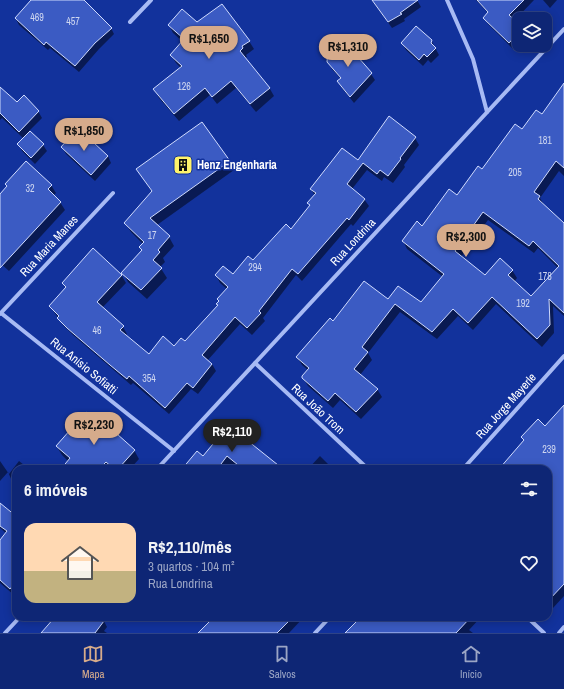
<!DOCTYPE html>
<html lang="pt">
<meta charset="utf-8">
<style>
:root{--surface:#0e2675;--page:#172e7a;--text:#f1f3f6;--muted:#9ba5c5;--line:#2e4387;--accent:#d6ab8b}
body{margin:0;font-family:"Archivo Narrow",sans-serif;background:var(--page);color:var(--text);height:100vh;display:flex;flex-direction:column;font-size:15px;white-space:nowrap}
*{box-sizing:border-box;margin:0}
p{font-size:13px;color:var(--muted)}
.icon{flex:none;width:22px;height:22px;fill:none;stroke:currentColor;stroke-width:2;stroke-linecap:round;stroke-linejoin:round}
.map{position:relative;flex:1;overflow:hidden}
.drawer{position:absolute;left:12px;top:465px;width:540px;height:156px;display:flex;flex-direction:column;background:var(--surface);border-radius:12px;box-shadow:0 2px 10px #0003,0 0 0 1px var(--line)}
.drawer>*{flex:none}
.controls{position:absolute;left:512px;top:12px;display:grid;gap:8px}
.controls a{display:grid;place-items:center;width:40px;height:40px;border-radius:8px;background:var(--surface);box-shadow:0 2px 10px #0003,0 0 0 1px var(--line);font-size:20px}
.price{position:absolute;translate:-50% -34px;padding:0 9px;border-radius:14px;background:var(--accent);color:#111;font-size:13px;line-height:26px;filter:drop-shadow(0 1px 2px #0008)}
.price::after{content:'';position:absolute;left:50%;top:24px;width:12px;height:9px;margin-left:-6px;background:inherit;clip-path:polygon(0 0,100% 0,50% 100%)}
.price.selected{background:#222;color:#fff}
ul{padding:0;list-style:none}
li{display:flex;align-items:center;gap:12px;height:100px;padding:0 12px}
li span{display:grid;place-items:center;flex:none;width:112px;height:80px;border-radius:12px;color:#555}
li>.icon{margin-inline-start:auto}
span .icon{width:48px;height:48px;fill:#fffc;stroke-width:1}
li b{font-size:17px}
h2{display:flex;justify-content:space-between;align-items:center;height:48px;padding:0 12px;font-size:17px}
.dock{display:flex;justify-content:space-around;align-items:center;height:56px;border-top:1px solid var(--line);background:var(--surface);font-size:11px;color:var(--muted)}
.dock a{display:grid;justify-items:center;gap:2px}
.dock .selected{color:var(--accent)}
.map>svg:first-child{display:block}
</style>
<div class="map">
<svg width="564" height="633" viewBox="0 0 564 633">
<rect width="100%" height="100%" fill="#12329c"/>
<g fill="#0007" fill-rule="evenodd">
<polygon points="33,0 82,0 111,28 114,34 99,49 79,72 50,48 48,50 19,25 16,19"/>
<polygon points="372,0 417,0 421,7 404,19 405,21 392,28"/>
<polygon points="476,0 534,0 514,21 519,25 519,42 513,49 488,24 484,18 488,13"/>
<polygon points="543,0 557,0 550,8"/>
<polygon points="196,23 249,41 254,49 246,55 247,57 245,58 270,89 274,96 256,112 236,88 217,104 210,95 179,121 159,98 155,90 181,68 176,63 171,55 183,42 173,33 169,25"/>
<polygon points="431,40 439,55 431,63 428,60 423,66 406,50 402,43"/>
<polygon points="350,49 371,74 375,80 354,103 342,88 338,81 341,79 332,69 328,62"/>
<path d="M564 84V176L559 171 540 198 544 205 564 224V316L553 306 554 333 542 347 496 304 473 330 458 316 437 339 400 312 368 353 372 360 360 375 377 389 382 397 361 419 340 400 333 408 308 386 303 378 308 370 302 365 297 357 333 322 389 300 421 304 443 277 407 249 403 241 423 227 458 196 522 130 542 116ZM488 220 534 253 538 248 558 268 531 298 514 282 517 278 512 270 485 276 461 257Z"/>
<polygon points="0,88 17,104 38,111 42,118 29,131 43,145 47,151 35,164 22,151 19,144 24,139 2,118 0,120"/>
<polygon points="202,124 234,170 157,225 169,237 174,246 163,258 165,262 160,267 167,278 147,299 128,282 123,273 143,251 143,244 131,232 125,223 152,192 138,170"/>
<polygon points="78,129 108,156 111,163 95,181 66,154 62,147"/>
<polygon points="415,138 419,145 404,165 405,167 393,183 384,177 382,181 367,170 352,189 364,199 369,206 353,226 351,224 302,281 296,275 263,318 265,321 252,335 240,324 207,361 212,364 216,371 198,394 191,389 169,414 133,383 131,385 73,335 63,325 50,306 66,289 63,283 93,249 122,276 126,283 102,308 123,327 127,334 125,336 149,355 185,343 218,306 219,302 218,299 227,289 220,283 216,275 233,276 253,262 291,230 311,207 309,203 315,196 311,189 359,162"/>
<polygon points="51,185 56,193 53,196 60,202 65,210 9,271 0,263 0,195"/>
<polygon points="564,406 564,596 553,608 548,603 548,469 500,469 525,441 522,437 546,427"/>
<polygon points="105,429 134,450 139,459 130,469 62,469 68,461 62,455 57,447"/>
<polygon points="246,434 251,445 282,469 184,469"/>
<polygon points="320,456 333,469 308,469"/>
<polygon points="0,461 9,474 19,461 29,469 16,469 16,484 12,481 8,472 0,481"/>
<polygon points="287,465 291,469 283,469"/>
<polygon points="0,504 16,517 16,593 14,595 0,583 0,542 7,534 0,528"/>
<polygon points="55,617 99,617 104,621 107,627 104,631 107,633 42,633"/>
<polygon points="206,617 304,617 289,633 199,633 210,623"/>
<polygon points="392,617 481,617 469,630 473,633 407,633"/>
</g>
<g fill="#3b5bc3" stroke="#d0dbfe" fill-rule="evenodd">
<polygon points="31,0 84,0 112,28 95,43 75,66 46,42 44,45 15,18"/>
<polygon points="372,0 418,0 400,13 402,14 388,22"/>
<polygon points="477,0 524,0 509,15 519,24 519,32 509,43 483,18 488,12"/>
<polygon points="222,4 250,41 242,46 243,48 240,51 270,88 250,104 231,81 212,97 205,88 174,114 153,89 182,66 170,55 184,39 168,25 182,9 197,22"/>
<polygon points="416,26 432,40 431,43 436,48 427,57 424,54 419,60 401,43"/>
<polygon points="328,46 350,48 372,73 350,97 337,81 341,78 327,62"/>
<path d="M564 83V168L556 161 534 192 540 196 538 199 564 223V313L549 299 550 325 537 339 492 297 468 323 453 309 432 332 395 304 362 347 368 352 354 369 378 389 356 412 335 393 328 401 302 378V376L309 368 296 357 330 318 333 321 364 281 388 299 398 286 421 302 444 274 402 241 417 221 422 226 449 189 457 195 478 166 482 169 515 124 522 129 536 110 542 114ZM483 212 529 246 533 241 559 266 531 296 508 275 513 270 500 258 485 275 455 251Z"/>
<polygon points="0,87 17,102 24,95 39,111 19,132 0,113"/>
<polygon points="389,116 416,137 400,158 401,159 388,176 380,170 377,174 363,163 347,184 365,199 349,220 347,218 298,274 292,269 259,311 261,313 247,328 235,317 202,355 212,364 193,388 187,383 165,408 129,376 127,379 110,365 67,328 57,318 59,316 49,306 66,287 62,283 93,248 122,275 97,302 124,326 120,330 149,354 163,336 174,346 181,338 185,341 218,305 216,304 219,301 217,299 228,287 215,275 223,266 233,274 248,256 253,260 286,224 291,229 310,205 307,203 316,193 310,189 342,148 358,160"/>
<polygon points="202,122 230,161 150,218 170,236 158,250 160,252 153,260 162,268 141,290 121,273 142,250 139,247 144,242 124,223 152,191 136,169"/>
<polygon points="78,128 108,156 91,175 61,147"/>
<polygon points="30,131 44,144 31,158 17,144"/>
<polygon points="26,161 52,185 48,189 61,202 0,268 0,194 7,186 5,184"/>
<polygon points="564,405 564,584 548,601 548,469 499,469 524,440 521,437 538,419 545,426"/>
<polygon points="86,412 105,428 107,425 135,450 118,469 114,469 106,462 99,469 61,469 70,458 56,446"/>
<polygon points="232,421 247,433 248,441 283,469 243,469 227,456 218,468 219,469 182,469 197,451 203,456"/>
<polygon points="0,503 16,516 16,582 10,589 0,580 0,540 7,531 0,526"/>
<polygon points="55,617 107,617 95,633 41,633"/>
<polygon points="214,617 293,617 277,633 198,633"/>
<polygon points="361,617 471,617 456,633 345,633"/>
</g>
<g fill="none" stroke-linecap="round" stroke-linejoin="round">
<g stroke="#a7baf4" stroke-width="4">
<polyline points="447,0 473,59 487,112"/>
<polyline points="130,22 151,0"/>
<polyline points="1,313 174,451"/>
<polyline points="0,314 113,193"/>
<polyline points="255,363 368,469"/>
<polyline points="157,469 564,29"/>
<polyline points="463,469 564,356"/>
<polyline points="527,617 544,633"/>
<polyline points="5,633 20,617"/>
<polyline points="315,633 330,617"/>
<polyline points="559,633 564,627"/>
</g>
</g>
<defs>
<symbol id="building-square" viewBox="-11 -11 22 22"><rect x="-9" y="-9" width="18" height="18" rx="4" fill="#fff36a" stroke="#12329c"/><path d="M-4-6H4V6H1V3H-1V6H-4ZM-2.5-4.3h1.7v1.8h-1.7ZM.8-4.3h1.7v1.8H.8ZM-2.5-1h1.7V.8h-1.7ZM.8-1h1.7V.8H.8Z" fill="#111"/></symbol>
</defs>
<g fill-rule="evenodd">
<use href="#building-square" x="172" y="154" width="22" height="22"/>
</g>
<g text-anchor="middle" stroke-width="3" stroke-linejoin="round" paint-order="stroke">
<g font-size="10" fill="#ced6f0">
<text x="37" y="21">469</text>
<text x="73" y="25">457</text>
<text x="184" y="90">126</text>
<text x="545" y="144">181</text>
<text x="515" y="176">205</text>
<text x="30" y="192">32</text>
<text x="152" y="239">17</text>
<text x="255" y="271">294</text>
<text x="545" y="280">178</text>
<text x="523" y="307">192</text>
<text x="97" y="334">46</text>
<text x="149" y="382">354</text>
<text x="549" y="453">239</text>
</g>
<g font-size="12" font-weight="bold" fill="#fff" stroke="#12329c" text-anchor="start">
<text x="197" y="169">Henz Engenharia</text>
</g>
<g font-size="12" fill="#fff" stroke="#12329c">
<text transform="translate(353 242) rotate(-47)" y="4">Rua Londrina</text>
<text transform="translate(49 246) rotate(-47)" y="4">Rua Maria Manes</text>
<text transform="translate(84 366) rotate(39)" y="4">Rua Anísio Sofiatti</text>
<text transform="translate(506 406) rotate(-48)" y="4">Rua Jorge Mayerle</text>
<text transform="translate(318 409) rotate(43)" y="4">Rua João Trom</text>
</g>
</g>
</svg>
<div class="controls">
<a><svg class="icon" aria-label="layers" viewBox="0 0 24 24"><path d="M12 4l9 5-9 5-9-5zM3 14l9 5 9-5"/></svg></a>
</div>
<b class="price" style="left:209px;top:60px">R$1,650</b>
<b class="price" style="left:348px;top:68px">R$1,310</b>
<b class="price" style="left:84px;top:152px">R$1,850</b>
<b class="price" style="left:466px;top:258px">R$2,300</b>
<b class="price" style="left:94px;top:446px">R$2,230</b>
<b class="price selected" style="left:232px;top:453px">R$2,110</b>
<section class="drawer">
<h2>6 imóveis<svg class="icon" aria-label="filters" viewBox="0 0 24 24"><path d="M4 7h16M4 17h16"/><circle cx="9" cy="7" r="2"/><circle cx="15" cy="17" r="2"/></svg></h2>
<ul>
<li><span style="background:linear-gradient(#ffd9b3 60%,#c2b280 0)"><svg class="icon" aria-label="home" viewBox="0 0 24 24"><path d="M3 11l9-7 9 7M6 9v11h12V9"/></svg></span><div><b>R$2,110/mês</b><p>3 quartos · 104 m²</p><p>Rua Londrina</p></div><svg class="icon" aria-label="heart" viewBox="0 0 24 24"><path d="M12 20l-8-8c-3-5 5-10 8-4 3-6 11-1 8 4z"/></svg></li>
</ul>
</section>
</div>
<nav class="dock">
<a class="selected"><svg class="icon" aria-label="map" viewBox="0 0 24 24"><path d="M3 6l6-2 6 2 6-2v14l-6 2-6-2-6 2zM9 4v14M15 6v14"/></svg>Mapa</a>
<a><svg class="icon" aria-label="saved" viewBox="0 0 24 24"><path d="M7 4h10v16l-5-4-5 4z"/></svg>Salvos</a>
<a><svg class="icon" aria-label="home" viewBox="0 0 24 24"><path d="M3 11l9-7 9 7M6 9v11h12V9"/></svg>Início</a>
</nav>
